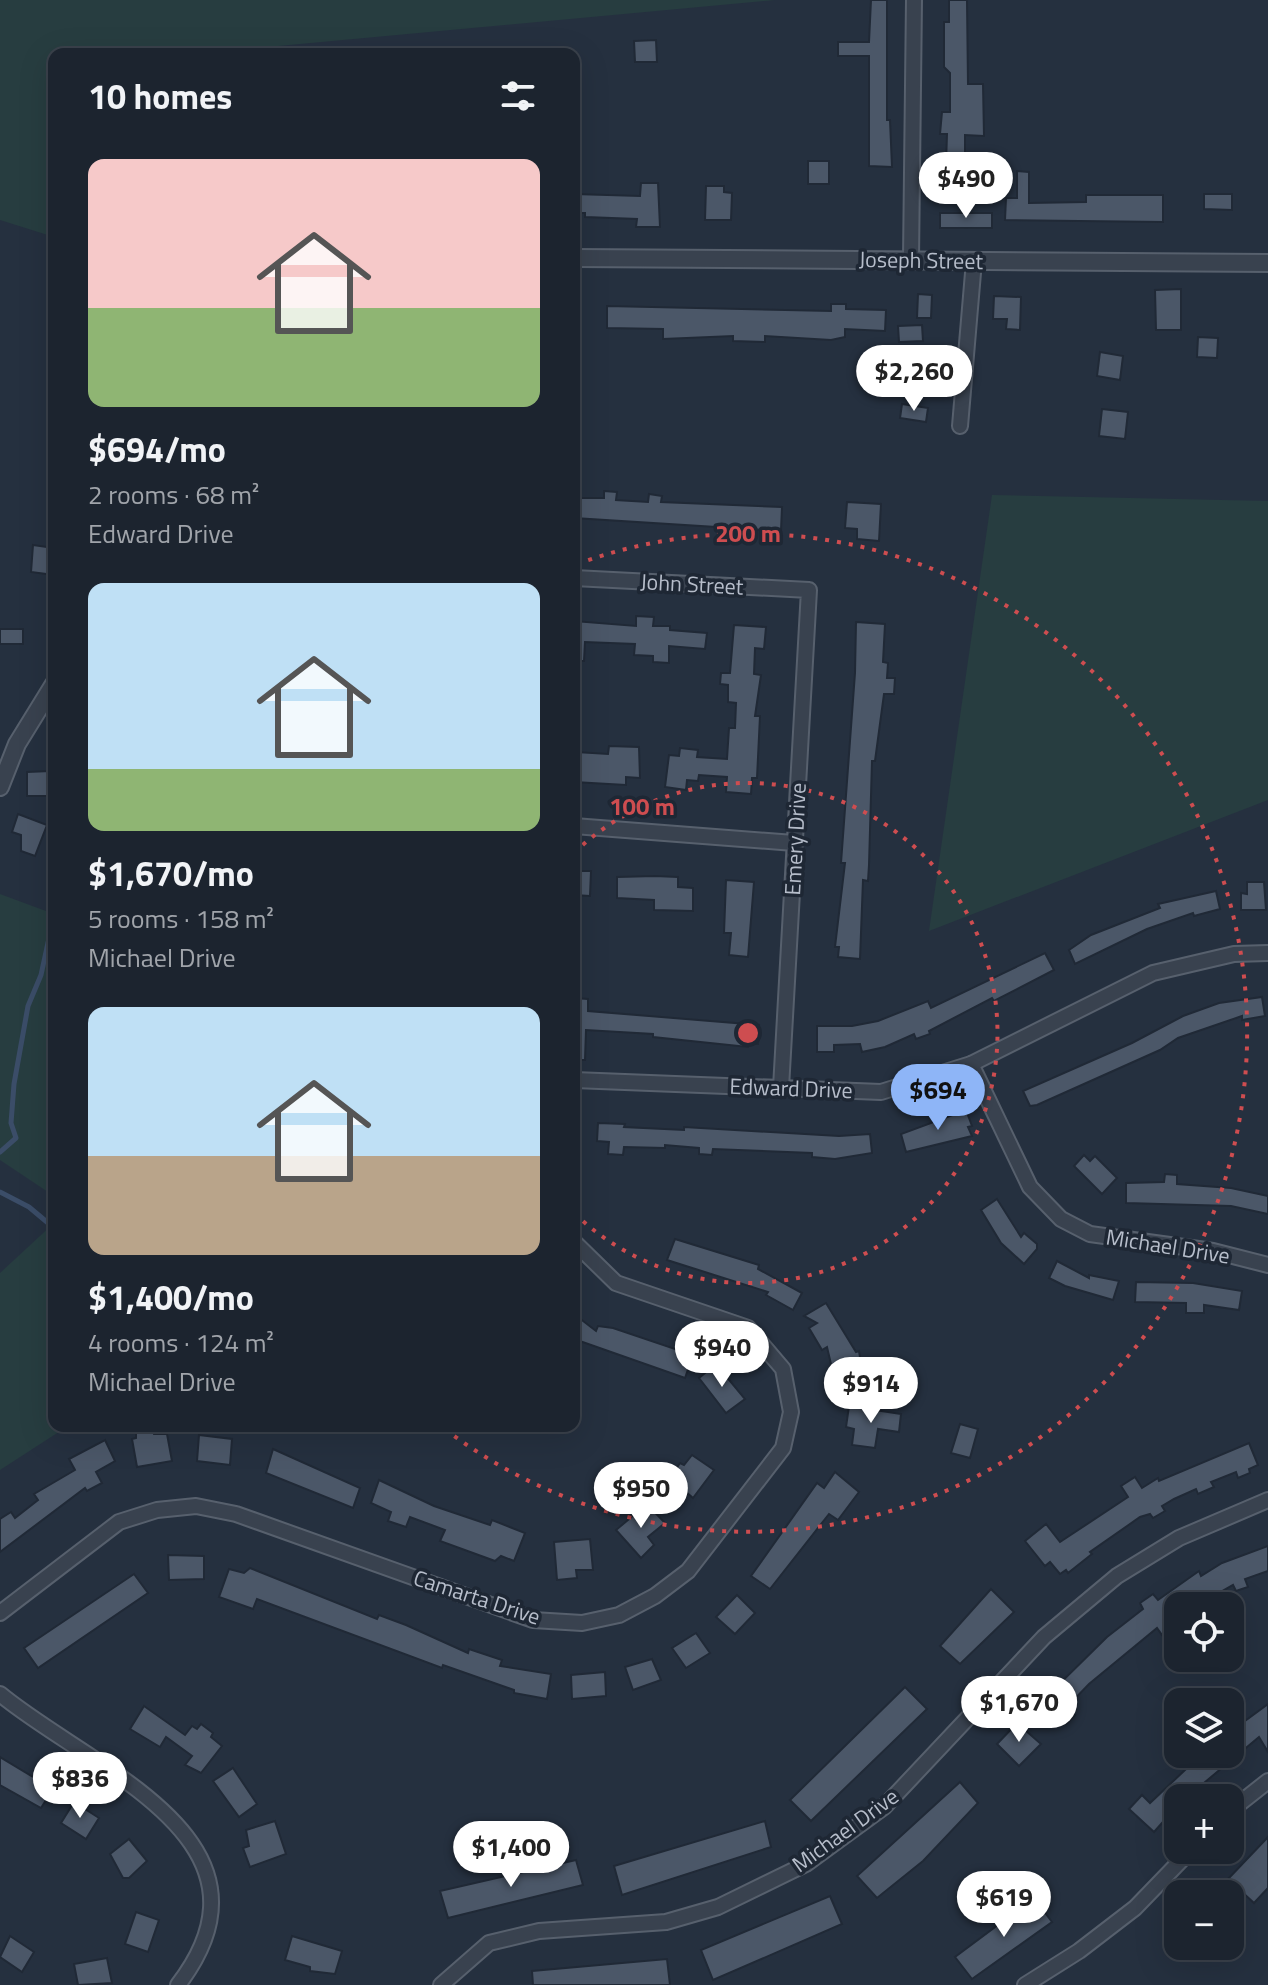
<!DOCTYPE html>
<meta charset="utf-8">
<style>
:root{--surface:#1c242f;--page:#29303b;--text:#f1f3f6;--muted:#a0a4aa;--line:#3a414b;--accent:#8eb5f7}
body{margin:0;font-family:"Titillium Web",sans-serif;background:var(--page);color:var(--text);height:100vh;display:flex;flex-direction:column;font-size:30px;white-space:nowrap}
*{box-sizing:border-box;margin:0}
p{font-size:26px;color:var(--muted)}
.icon{flex:none;width:44px;height:44px;fill:none;stroke:currentColor;stroke-width:2;stroke-linecap:round;stroke-linejoin:round}
.map{position:relative;flex:1;overflow:hidden}
.drawer{position:absolute;left:48px;top:48px;width:532px;height:1384px;display:flex;flex-direction:column;background:var(--surface);border-radius:16px;box-shadow:0 8px 32px #0002,0 0 0 2px var(--line)}
.drawer>*{flex:none}
.controls{position:absolute;left:1164px;top:1592px;display:grid;gap:16px}
.controls a{display:grid;place-items:center;width:80px;height:80px;border-radius:16px;background:var(--surface);box-shadow:0 8px 32px #0002,0 0 0 2px var(--line);font-size:40px}
.price{position:absolute;translate:-50% -68px;padding:0 18px;border-radius:28px;background:#fff;color:#222;font-size:26px;line-height:52px;filter:drop-shadow(0 2px 4px #0008)}
.price::after{content:'';position:absolute;left:50%;top:48px;width:24px;height:18px;margin-left:-12px;background:inherit;clip-path:polygon(0 0,100% 0,50% 100%)}
.price.current{background:var(--accent);color:#111}
ul{padding:0;list-style:none}
li{display:grid;align-content:center;gap:16px;height:424px;padding:0 40px}
li span{display:grid;place-items:center;height:248px;border-radius:16px;color:#555}
li>.icon{margin-inline-start:auto}
span .icon{width:144px;height:144px;fill:#fffc;stroke-width:1}
li b{font-size:34px}
h2{display:flex;justify-content:space-between;align-items:center;height:96px;padding:0 40px;font-size:34px}
.map>svg:first-child{display:block}
</style>
<div class="map">
<svg width="1268" height="1985" viewBox="0 0 1268 1985">
<rect width="100%" height="100%" fill="#25303f"/>
<g fill="#273d40">
<polygon points="0,0 775,0 191,54 54,54 54,237 0,220"/>
<polygon points="992,495 1268,501 1268,800 929,931"/>
<polygon points="0,894 54,914 54,1196 0,1160"/>
<polygon points="54,1223 54,1426 68,1426 0,1470 0,1273"/>
</g>
<g fill="none" stroke-linecap="round" stroke-linejoin="round">
<g stroke="#3b4d68" stroke-width="5">
<polyline points="0,1152 16,1138 11,1123 14,1084 28,1006 41,975 54,915"/>
<polyline points="0,1192 29,1207 54,1228"/>
</g>
</g>
<g fill="#4b5768" stroke="#202936" stroke-width="2">
<polygon points="871,0 887,0 887,120 890,120 892,167 869,166 869,56 838,56 838,42 869,42"/>
<polygon points="949,0 967,0 968,84 983,84 984,136 965,135 965,164 946,164 947,134 940,134 942,112 950,112 950,73 944,67 944,22 949,22"/>
<polygon points="656,40 657,62 635,62 634,41"/>
<rect x="808" y="161" width="21" height="23"/>
<polygon points="1017,171 1029,172 1029,203 1086,202 1086,195 1163,195 1163,222 1005,220 1006,198 1017,198"/>
<polygon points="641,183 658,183 660,227 636,227 637,219 585,217 585,213 574,213 574,194 640,196"/>
<polygon points="706,186 724,186 724,192 732,193 731,220 705,220"/>
<polygon points="1204,194 1232,194 1232,210 1204,209"/>
<rect x="940" y="213" width="52" height="15"/>
<polygon points="1181,289 1181,330 1156,330 1155,290"/>
<polygon points="918,294 932,295 931,318 917,318"/>
<polygon points="994,296 1021,297 1020,330 1006,329 1007,319 993,319"/>
<polygon points="831,304 846,304 846,309 886,310 885,331 845,329 845,337 831,340 765,336 765,342 733,341 733,336 663,339 663,329 607,328 607,306 831,311"/>
<polygon points="922,325 923,341 899,342 898,326"/>
<polygon points="1198,337 1218,338 1217,358 1197,357"/>
<polygon points="1100,352 1123,356 1120,380 1097,376"/>
<polygon points="902,404 928,408 926,422 900,418"/>
<polygon points="1102,409 1128,412 1125,439 1099,436"/>
<polygon points="604,491 617,492 616,500 648,502 649,494 662,496 661,502 782,507 781,531 574,518 574,498 604,498"/>
<polygon points="847,502 881,504 879,541 857,539 857,529 845,528"/>
<polygon points="33,545 54,548 54,575 31,572"/>
<polygon points="636,616 654,617 653,626 670,626 670,630 707,633 705,649 669,646 669,663 653,662 653,656 634,655 635,644 585,642 584,661 574,661 574,621 636,626"/>
<polygon points="856,622 885,624 883,662 888,663 887,678 895,678 894,694 884,694 875,761 872,761 869,865 868,881 863,880 860,959 838,957 839,947 835,947 845,863 841,863 855,673"/>
<polygon points="734,625 766,627 764,649 755,648 754,674 761,675 755,716 760,716 757,778 752,778 751,794 726,792 727,777 699,775 698,781 687,780 686,790 665,787 669,755 679,756 680,748 698,750 697,757 727,759 729,728 735,728 736,703 728,702 728,685 720,684 721,673 730,673"/>
<rect x="0" y="629" width="23" height="15"/>
<polygon points="609,746 639,747 640,778 626,777 626,785 574,782 576,752 608,754"/>
<polygon points="50,771 50,796 27,796 27,772"/>
<polygon points="18,814 47,825 35,856 21,851 21,835 12,832"/>
<polygon points="574,871 591,871 590,896 574,895"/>
<polygon points="655,876 678,877 678,887 693,888 693,911 654,910 654,900 617,898 617,877"/>
<polygon points="726,880 754,882 748,957 729,955 731,933 724,933"/>
<polygon points="1247,882 1264,882 1266,910 1241,910 1241,893 1247,894"/>
<polygon points="1216,891 1220,909 1194,916 1193,913 1147,929 1075,964 1069,950 1091,935 1160,908 1158,904"/>
<polygon points="1045,953 1054,970 994,1001 992,998 929,1031 930,1034 916,1039 914,1034 885,1047 862,1052 860,1044 834,1045 834,1052 817,1052 817,1026 852,1026 878,1021 928,1001 931,1008"/>
<polygon points="1262,997 1265,1016 1242,1020 1242,1016 1178,1038 1160,1050 1037,1105 1030,1106 1023,1091 1132,1043 1183,1016 1219,1003"/>
<polygon points="574,998 588,999 588,1011 759,1025 758,1044 749,1043 748,1047 653,1037 653,1034 586,1030 585,1060 574,1060"/>
<polygon points="966,1110 972,1126 968,1127 972,1136 906,1152 901,1134"/>
<polygon points="598,1123 625,1124 624,1127 684,1130 684,1127 839,1136 870,1134 872,1153 835,1159 812,1157 812,1153 713,1149 712,1155 699,1154 699,1148 665,1145 665,1148 624,1147 623,1155 608,1154 609,1142 597,1141"/>
<polygon points="1084,1155 1090,1161 1095,1156 1117,1178 1102,1194 1074,1166"/>
<polygon points="1165,1174 1177,1175 1177,1184 1231,1188 1268,1196 1268,1214 1231,1206 1126,1203 1126,1183 1164,1182"/>
<polygon points="997,1199 1021,1237 1024,1233 1037,1244 1037,1249 1024,1264 1001,1243 981,1210"/>
<polygon points="675,1239 759,1265 758,1269 802,1293 793,1310 766,1295 768,1292 667,1260"/>
<polygon points="1057,1261 1089,1278 1089,1275 1119,1281 1113,1300 1065,1286 1049,1278"/>
<polygon points="1136,1282 1193,1283 1242,1291 1239,1310 1204,1305 1204,1313 1186,1313 1186,1303 1135,1302"/>
<polygon points="826,1303 856,1352 859,1351 865,1388 838,1394 827,1347 822,1350 809,1328 817,1323 804,1316"/>
<polygon points="574,1314 596,1331 598,1326 613,1328 693,1355 685,1378 574,1339"/>
<polygon points="716,1364 745,1399 726,1413 699,1378"/>
<polygon points="849,1406 901,1414 899,1432 878,1429 875,1448 852,1445 854,1429 846,1427"/>
<polygon points="960,1424 978,1429 970,1458 951,1453"/>
<polygon points="153,1430 154,1434 167,1434 172,1461 137,1467 132,1439 136,1438 136,1433"/>
<polygon points="199,1435 232,1439 230,1465 197,1461"/>
<polygon points="105,1440 115,1461 96,1472 102,1483 87,1491 85,1488 0,1552 0,1519 11,1512 15,1518 38,1500 34,1494 75,1470 69,1459"/>
<polygon points="1249,1443 1258,1465 1249,1469 1250,1473 1238,1478 1236,1472 1211,1482 1214,1487 1198,1494 1196,1489 1174,1499 1162,1506 1165,1511 1153,1518 1150,1514 1140,1517 1090,1552 1092,1554 1068,1573 1066,1570 1060,1574 1050,1562 1045,1566 1025,1541 1046,1524 1060,1542 1128,1497 1121,1486 1135,1477 1142,1488 1158,1478 1159,1481"/>
<polygon points="273,1449 360,1488 353,1508 266,1473"/>
<polygon points="692,1455 714,1470 693,1498 670,1478 680,1463 684,1465"/>
<polygon points="835,1472 859,1492 838,1520 829,1514 770,1589 751,1576 817,1483 824,1488"/>
<polygon points="379,1480 434,1506 490,1525 492,1520 525,1533 514,1561 501,1556 495,1561 440,1541 445,1530 410,1517 406,1527 388,1521 391,1512 371,1503"/>
<polygon points="647,1504 665,1523 648,1537 654,1545 641,1558 616,1530"/>
<polygon points="590,1539 593,1570 576,1570 577,1578 557,1580 554,1542"/>
<polygon points="1268,1546 1268,1571 1245,1579 1248,1587 1236,1591 1233,1585 1196,1606 1178,1606 1178,1624 1162,1635 1157,1628 1089,1684 1067,1707 1075,1715 1066,1724 1042,1701 1107,1637 1143,1609 1140,1603 1153,1594 1158,1600 1199,1571 1201,1576 1222,1563"/>
<polygon points="168,1555 204,1556 204,1579 169,1580"/>
<polygon points="250,1568 377,1619 379,1615 406,1625 468,1653 469,1649 502,1660 500,1666 551,1674 547,1699 514,1693 514,1690 443,1665 442,1668 257,1599 253,1609 219,1597 229,1569 244,1573"/>
<polygon points="134,1574 148,1593 38,1668 24,1648"/>
<polygon points="991,1589 1014,1612 960,1664 940,1646"/>
<polygon points="737,1595 755,1613 735,1634 716,1617"/>
<polygon points="696,1633 710,1653 686,1668 672,1648"/>
<polygon points="652,1659 661,1680 633,1690 625,1667"/>
<polygon points="605,1672 606,1696 572,1699 571,1675"/>
<polygon points="905,1687 927,1709 811,1821 790,1800"/>
<polygon points="1268,1704 1268,1752 1259,1737 1186,1798 1178,1798 1178,1805 1154,1832 1129,1809 1142,1795 1150,1803 1202,1754 1230,1754 1230,1732"/>
<polygon points="144,1706 185,1735 192,1726 197,1729 201,1724 213,1733 211,1737 222,1746 201,1773 185,1765 192,1756 166,1737 160,1747 130,1729"/>
<polygon points="1017,1723 1041,1744 1019,1766 997,1744"/>
<polygon points="0,1757 53,1789 41,1808 0,1785"/>
<polygon points="233,1768 257,1804 239,1817 213,1781"/>
<polygon points="960,1782 978,1803 923,1861 877,1898 857,1876"/>
<polygon points="74,1802 99,1818 86,1839 61,1823"/>
<polygon points="275,1821 286,1854 250,1867 243,1848 249,1846 246,1830"/>
<polygon points="765,1821 771,1847 622,1895 614,1866"/>
<polygon points="1268,1837 1268,1888 1254,1903 1228,1879"/>
<polygon points="129,1839 147,1861 129,1878 123,1878 110,1854"/>
<polygon points="576,1860 583,1885 448,1918 440,1891"/>
<polygon points="830,1896 842,1924 713,1980 701,1950"/>
<polygon points="1034,1898 1052,1922 972,1979 955,1957"/>
<polygon points="136,1912 159,1920 148,1952 125,1944"/>
<polygon points="10,1936 34,1952 22,1972 0,1957"/>
<polygon points="292,1936 342,1951 335,1974 310,1971 310,1967 285,1960"/>
<polygon points="107,1958 112,1983 78,1985 74,1964"/>
<polygon points="667,1959 670,1985 533,1985 532,1971"/>
</g>
<g fill="none" stroke-linecap="round" stroke-linejoin="round">
<defs>
<g id="minor">
<polyline points="911,259 914,0"/>
<polyline points="960,426 974,261"/>
<polyline points="574,578 809,590 781,1088"/>
<polyline points="574,826 794,843"/>
<polyline points="971,1064 1030,1187 1061,1219 1090,1234 1213,1251 1268,1265"/>
<polyline points="574,1080 881,1092 971,1064 1153,973 1234,954 1268,953"/>
<polyline points="0,1613 119,1522 157,1510 196,1506 236,1514 533,1620 582,1623 619,1615 655,1596 688,1571 783,1448 791,1412 783,1369 748,1328 616,1283 574,1242"/>
<path d="M0 1694C90 1769 290 1839 178 1985"/>
<polyline points="1230,1811 1268,1781"/>
<polyline points="441,1985 489,1943 539,1931 666,1922 718,1907 806,1864 884,1807 1044,1637 1117,1576 1179,1538 1268,1500"/>
<polyline points="1025,1985 1079,1951 1135,1908 1191,1850"/>
</g>
<g id="tertiary">
<polyline points="574,258 1268,263"/>
<polyline points="0,787 17,744 54,684"/>
</g>
</defs>
<use href="#minor" stroke="#57606d" stroke-width="18"/>
<use href="#tertiary" stroke="#57606d" stroke-width="20"/>
<use href="#minor" stroke="#39424f" stroke-width="14"/>
<use href="#tertiary" stroke="#39424f" stroke-width="16"/>
</g>
<g fill="none" stroke="#ce4d50" stroke-width="4" stroke-dasharray="4 8">
<path d="M574 853A250 250 0 1 1 574 1213"/>
<path d="M577 564A499 499 0 1 1 441 1426"/>
</g>
<g text-anchor="middle" stroke-width="7" stroke-linejoin="round" paint-order="stroke">
<g font-size="22" fill="#b6bdca" stroke="#1e2734">
<text transform="translate(921 260) rotate(1)" y="8">Joseph Street</text>
<text transform="translate(692 584) rotate(3)" y="8">John Street</text>
<text transform="translate(795 839) rotate(-87)" y="8">Emery Drive</text>
<text transform="translate(791 1088) rotate(2)" y="8">Edward Drive</text>
<text transform="translate(1168 1246) rotate(9)" y="8">Michael Drive</text>
<text transform="translate(477 1597) rotate(18)" y="8">Camarta Drive</text>
<text transform="translate(845 1830) rotate(-36)" y="8">Michael Drive</text>
</g>
</g>
<circle cx="748" cy="1033" r="12" fill="#ce4d50" stroke="#1e2734" stroke-width="4"/>
<g font-size="24" text-anchor="middle" font-weight="bold" fill="#ce4d50" stroke="#1e2734" stroke-width="7" stroke-linejoin="round" paint-order="stroke">
<text x="748" y="542">200 m</text>
<text x="642" y="815">100 m</text>
</g>
</svg>
<div class="controls">
<a><svg class="icon" aria-label="locate" viewBox="0 0 24 24"><circle cx="12" cy="12" r="6"/><path d="M12 2v4M12 18v4M2 12h4M18 12h4"/></svg></a>
<a><svg class="icon" aria-label="layers" viewBox="0 0 24 24"><path d="M12 4l9 5-9 5-9-5zM3 14l9 5 9-5"/></svg></a>
<a>+</a>
<a>−</a>
</div>
<b class="price" style="left:966px;top:220px">$490</b>
<b class="price" style="left:914px;top:413px">$2,260</b>
<b class="price current" style="left:938px;top:1132px">$694</b>
<b class="price" style="left:722px;top:1389px">$940</b>
<b class="price" style="left:871px;top:1425px">$914</b>
<b class="price" style="left:641px;top:1530px">$950</b>
<b class="price" style="left:1019px;top:1744px">$1,670</b>
<b class="price" style="left:80px;top:1820px">$836</b>
<b class="price" style="left:511px;top:1889px">$1,400</b>
<b class="price" style="left:1004px;top:1939px">$619</b>
<section class="drawer">
<h2>10 homes<svg class="icon" aria-label="filters" viewBox="0 0 24 24"><path d="M4 7h16M4 17h16"/><circle cx="9" cy="7" r="2"/><circle cx="15" cy="17" r="2"/></svg></h2>
<ul>
<li><span style="background:linear-gradient(#f6c9c9 60%,#8fb573 0)"><svg class="icon" aria-label="home" viewBox="0 0 24 24"><path d="M3 11l9-7 9 7M6 9v11h12V9"/></svg></span><div><b>$694/mo</b><p>2 rooms · 68 m²</p><p>Edward Drive</p></div></li>
<li><span style="background:linear-gradient(#bfe0f5 75%,#8fb573 0)"><svg class="icon" aria-label="home" viewBox="0 0 24 24"><path d="M3 11l9-7 9 7M6 9v11h12V9"/></svg></span><div><b>$1,670/mo</b><p>5 rooms · 158 m²</p><p>Michael Drive</p></div></li>
<li><span style="background:linear-gradient(#bfe0f5 60%,#b9a48a 0)"><svg class="icon" aria-label="home" viewBox="0 0 24 24"><path d="M3 11l9-7 9 7M6 9v11h12V9"/></svg></span><div><b>$1,400/mo</b><p>4 rooms · 124 m²</p><p>Michael Drive</p></div></li>
</ul>
</section>
</div>
